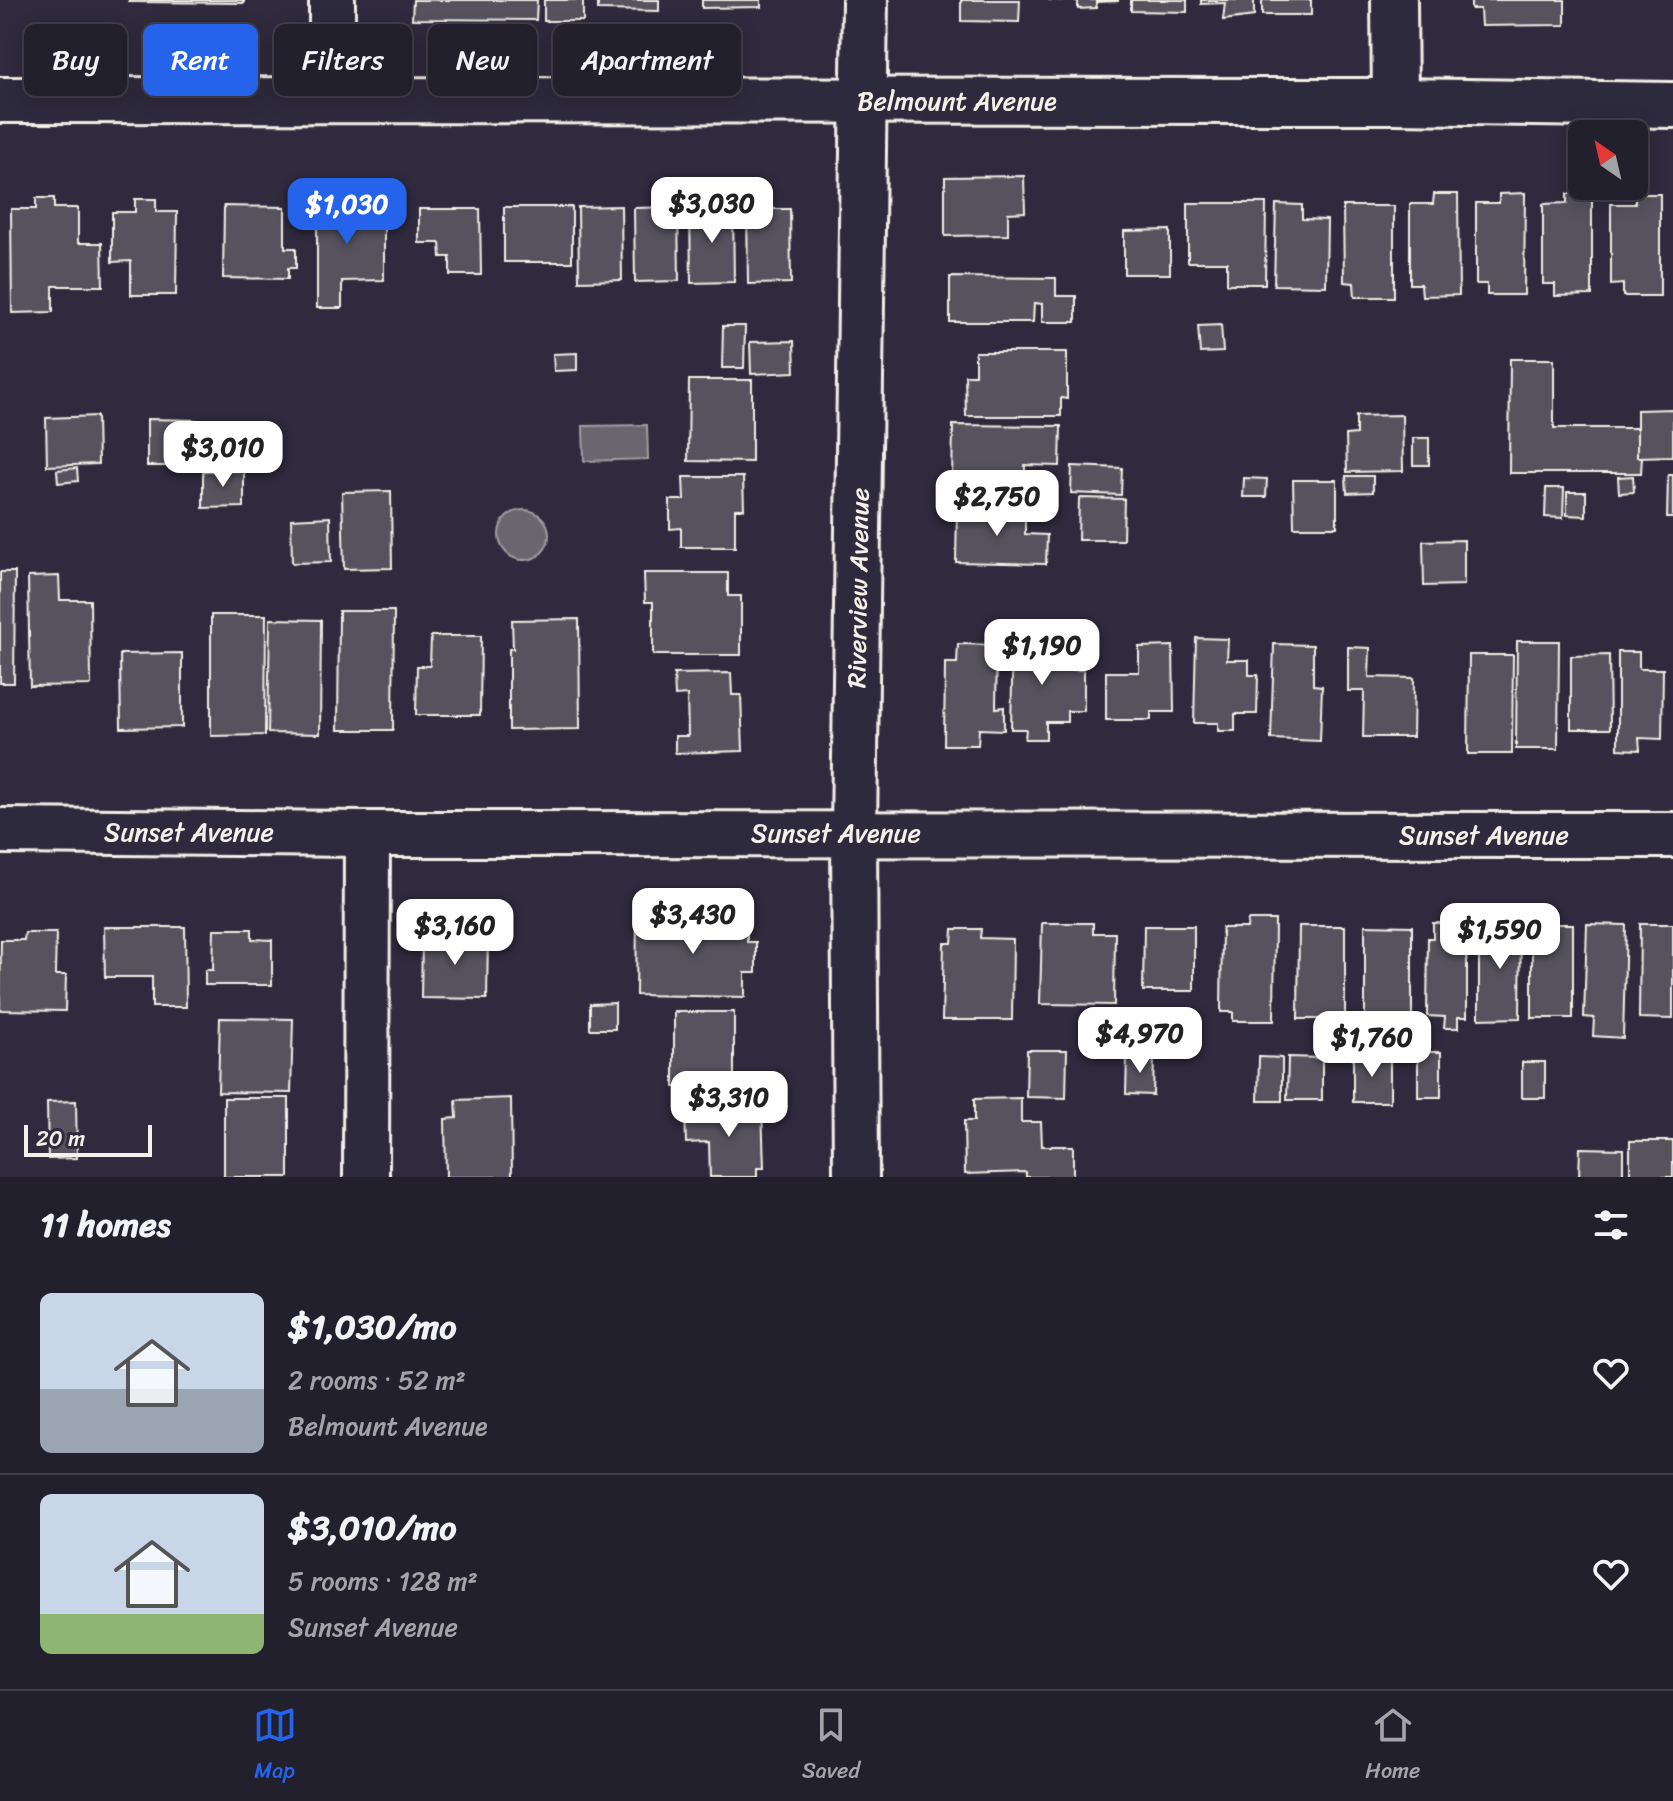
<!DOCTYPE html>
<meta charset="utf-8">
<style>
:root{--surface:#23202e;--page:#2f2d3a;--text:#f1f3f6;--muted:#a3a3aa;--line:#403e4a;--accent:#2563eb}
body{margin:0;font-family:Sriracha,sans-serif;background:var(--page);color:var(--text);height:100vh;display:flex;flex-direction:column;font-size:30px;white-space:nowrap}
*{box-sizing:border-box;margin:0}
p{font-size:26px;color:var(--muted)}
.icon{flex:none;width:44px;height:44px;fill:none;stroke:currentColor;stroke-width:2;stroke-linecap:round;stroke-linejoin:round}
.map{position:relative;height:1177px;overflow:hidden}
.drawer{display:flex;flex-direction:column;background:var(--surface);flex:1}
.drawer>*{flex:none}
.hud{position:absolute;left:24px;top:24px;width:800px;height:72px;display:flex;gap:16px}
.needle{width:52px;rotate:326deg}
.tools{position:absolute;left:1568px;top:120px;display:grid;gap:16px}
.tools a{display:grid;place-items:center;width:80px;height:80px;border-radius:12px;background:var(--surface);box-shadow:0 4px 20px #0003,0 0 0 2px var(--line);font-size:40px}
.scale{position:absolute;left:24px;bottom:20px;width:128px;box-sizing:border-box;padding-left:8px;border:4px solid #f4f1e8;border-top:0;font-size:22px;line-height:28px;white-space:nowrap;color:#f4f1e8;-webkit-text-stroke:6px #2f2a3d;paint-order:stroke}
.price{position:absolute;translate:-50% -68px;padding:0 18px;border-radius:16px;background:#fff;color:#222;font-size:26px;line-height:52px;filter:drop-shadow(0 2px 4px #0008)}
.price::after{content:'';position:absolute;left:50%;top:48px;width:24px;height:18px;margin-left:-12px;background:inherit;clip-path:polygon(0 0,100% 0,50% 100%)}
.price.on{background:var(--accent);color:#fff}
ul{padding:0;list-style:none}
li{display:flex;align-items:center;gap:24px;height:200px;padding:0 40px}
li+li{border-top:2px solid var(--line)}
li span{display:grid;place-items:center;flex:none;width:224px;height:160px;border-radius:12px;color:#555}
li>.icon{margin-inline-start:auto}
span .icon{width:96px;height:96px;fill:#fffc;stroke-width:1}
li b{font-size:34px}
h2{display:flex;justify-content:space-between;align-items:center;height:96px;padding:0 40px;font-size:34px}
.pill{padding:0 28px;border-radius:12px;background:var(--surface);box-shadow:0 4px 20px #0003,0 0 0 2px var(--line);font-size:28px;line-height:72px}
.pill.on{background:var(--accent);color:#fff}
.tabs{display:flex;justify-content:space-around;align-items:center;height:112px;border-top:2px solid var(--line);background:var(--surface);font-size:22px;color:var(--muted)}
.tabs a{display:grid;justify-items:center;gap:4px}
.tabs .on{color:var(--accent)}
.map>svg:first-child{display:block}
</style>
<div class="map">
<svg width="1673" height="1177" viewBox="0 0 1673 1177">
<rect width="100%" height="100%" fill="#2f2a3d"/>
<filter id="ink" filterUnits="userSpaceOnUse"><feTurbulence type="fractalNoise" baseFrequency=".0125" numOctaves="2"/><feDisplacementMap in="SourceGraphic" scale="16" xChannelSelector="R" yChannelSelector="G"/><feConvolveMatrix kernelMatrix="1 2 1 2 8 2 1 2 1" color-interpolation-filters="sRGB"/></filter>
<g filter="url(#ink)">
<g fill="#6a6670" stroke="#a19ea0" stroke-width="2">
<polygon points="647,425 648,459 584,461 583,426"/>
<circle cx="524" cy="535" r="25"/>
</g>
<g fill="#56525f" stroke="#f4f1e8" stroke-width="2">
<polygon points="129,0 244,0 244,3 129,2"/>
<polygon points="413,0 537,0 536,20 412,19"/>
<rect x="544" y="0" width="39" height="21"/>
<polygon points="598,0 659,0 659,11 598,10"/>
<polygon points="702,0 761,0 761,7 702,8"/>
<polygon points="961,0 1020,0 1019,22 961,21"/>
<polygon points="1048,0 1118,0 1118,1 1096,2 1096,8 1078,9 1078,1"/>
<polygon points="1131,0 1187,0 1187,12 1131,11"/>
<polygon points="1201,0 1254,0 1254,16 1223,20 1225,3 1201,4"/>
<rect x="1262" y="0" width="49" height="15"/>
<polygon points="1471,0 1565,0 1565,25 1481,26 1480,9 1471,9"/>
<polygon points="1024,176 1025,212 1008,213 1008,235 945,236 945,177"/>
<polygon points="1525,193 1524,295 1487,295 1487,284 1476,284 1476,203 1499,203 1499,194"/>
<polygon points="1434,194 1458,194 1459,295 1422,296 1421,284 1410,284 1410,204 1433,204"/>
<polygon points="1567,194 1592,194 1592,295 1555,296 1555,284 1543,284 1543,204 1567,203"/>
<polygon points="1635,194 1660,194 1660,296 1623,296 1623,284 1611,285 1611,204 1635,204"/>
<polygon points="362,196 362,208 384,208 384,280 342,281 342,308 317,308 317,197"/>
<polygon points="36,198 54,198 54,208 78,208 78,243 102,243 103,286 53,286 53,312 12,313 11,209 36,209"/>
<polygon points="135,199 156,199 156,212 177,212 176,295 131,295 131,261 112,262 112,212 135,212"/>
<polygon points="1188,203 1266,203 1265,284 1227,284 1227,262 1188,262"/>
<polygon points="1276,204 1302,205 1302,219 1327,220 1326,286 1274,285"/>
<polygon points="224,206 285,207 285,248 296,248 296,268 288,268 288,279 223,278"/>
<polygon points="621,206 622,280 579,281 578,207"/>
<polygon points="1343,206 1394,206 1394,297 1355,297 1354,283 1344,282"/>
<rect x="504" y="207" width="68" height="55"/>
<polygon points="678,207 679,281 635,282 634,208"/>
<polygon points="733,207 734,282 691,283 690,208"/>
<polygon points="419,209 480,209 481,275 450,275 450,257 441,257 440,243 419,243"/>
<polygon points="747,209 790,209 791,283 748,284"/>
<polygon points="1170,230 1170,274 1124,274 1124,231"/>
<polygon points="950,277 1056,278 1056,296 1076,296 1076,322 1042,322 1042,304 1034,303 1033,322 950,322"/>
<polygon points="1221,325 1223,352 1200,353 1198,326"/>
<polygon points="723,326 745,326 744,368 722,368"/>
<polygon points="794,341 795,372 751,374 750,342"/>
<polygon points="975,352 1067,352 1067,399 1061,398 1061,416 966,416 965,375 975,375"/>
<polygon points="577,353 577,370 554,371 553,354"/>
<polygon points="1510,359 1554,359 1554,428 1637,428 1637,457 1642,457 1641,473 1509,473"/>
<polygon points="689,380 752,380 752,462 688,461"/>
<polygon points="1673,409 1673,456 1637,457 1637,410"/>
<polygon points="1402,415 1403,471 1347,472 1346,435 1356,434 1356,416"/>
<polygon points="97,416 98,464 47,466 46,418"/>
<polygon points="147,419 196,420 195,466 147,466"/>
<polygon points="953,425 1061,426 1060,466 1025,465 1025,483 952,482"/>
<rect x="1413" y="438" width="16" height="27"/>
<polygon points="261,451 261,466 247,467 246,452"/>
<polygon points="1072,466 1122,468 1121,495 1071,493"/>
<polygon points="77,468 78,481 58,483 57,470"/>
<polygon points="203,471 244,471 244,507 203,508"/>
<polygon points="1668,475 1673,475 1673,518 1667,518"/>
<polygon points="1346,476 1373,476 1373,492 1347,493"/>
<polygon points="1633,476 1634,492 1619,493 1618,477"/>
<polygon points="683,477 743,477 744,509 735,509 735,547 681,547 681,528 670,529 670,500 684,500"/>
<polygon points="1244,478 1267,479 1266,497 1243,497"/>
<polygon points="1293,480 1337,480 1337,527 1294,527"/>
<polygon points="1546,488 1564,488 1563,518 1545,517"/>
<polygon points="391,491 392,568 344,569 342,492"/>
<polygon points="1567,492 1586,492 1586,516 1567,515"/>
<polygon points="1079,498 1124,499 1123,540 1078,540"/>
<polygon points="957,509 1025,511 1025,534 1047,535 1046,564 956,562"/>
<polygon points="330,517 331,562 292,563 291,519"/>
<polygon points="1464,540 1464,585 1424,586 1423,541"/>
<polygon points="0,572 15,572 14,683 0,683"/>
<polygon points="644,573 728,573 728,596 741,596 741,655 653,655 653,602 645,602"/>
<polygon points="59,576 60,600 90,600 91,685 30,686 28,577"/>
<polygon points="339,611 394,611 393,730 338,730"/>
<polygon points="211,615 266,615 265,735 211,736"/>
<polygon points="270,619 321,620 320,734 268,733"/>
<polygon points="579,619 580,729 509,730 509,649 513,649 512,620"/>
<polygon points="1013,635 1047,635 1047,655 1068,655 1068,670 1084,670 1084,711 1067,711 1067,722 1046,722 1046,739 1025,739 1026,729 1011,729"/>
<polygon points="431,636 481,636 480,715 416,715 417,666 430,666"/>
<polygon points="1196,638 1228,639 1227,660 1249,660 1249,675 1258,675 1257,714 1235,714 1235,731 1218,731 1218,723 1194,723"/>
<polygon points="1517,641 1559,641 1558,749 1516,749"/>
<polygon points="958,644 997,645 996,708 1004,707 1004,730 979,729 978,745 944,745 945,663 957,663"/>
<polygon points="1274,644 1313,645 1313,685 1322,686 1320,741 1271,739"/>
<polygon points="1173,646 1174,712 1151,712 1151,720 1106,720 1106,672 1139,672 1139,647"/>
<polygon points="1348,647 1370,648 1369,677 1414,678 1413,737 1363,737 1364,691 1348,691"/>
<polygon points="1618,652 1639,652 1639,669 1663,669 1662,739 1639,738 1640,750 1618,749"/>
<polygon points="182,653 182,727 121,728 120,654"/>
<polygon points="1469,655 1513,655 1512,754 1468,754"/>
<polygon points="1609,655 1610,729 1571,729 1571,656"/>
<polygon points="731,673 732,695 741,695 743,751 675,753 675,736 688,736 687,695 675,696 674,674"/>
<polygon points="637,916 747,917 747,942 756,942 756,973 745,973 745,997 636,995"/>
<polygon points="1248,920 1275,920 1274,1021 1233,1021 1233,1012 1221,1012 1222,928 1247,928"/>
<polygon points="1042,923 1093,923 1093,933 1115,933 1114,1005 1040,1004"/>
<polygon points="1433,923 1462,923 1462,937 1467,937 1467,1017 1458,1017 1458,1028 1444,1028 1445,1017 1427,1016 1428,938 1433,938"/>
<polygon points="1479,924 1521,925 1520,1018 1479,1019"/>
<rect x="1532" y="924" width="41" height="94"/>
<polygon points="1587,924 1626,925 1623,1038 1593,1036 1594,1018 1584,1017"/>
<polygon points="1640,924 1673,924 1673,1019 1639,1018"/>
<polygon points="1365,925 1412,926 1412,1019 1365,1019"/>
<polygon points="1144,926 1194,926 1194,991 1143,991"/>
<polygon points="1299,926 1345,926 1345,1019 1298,1019"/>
<polygon points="104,927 185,927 186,1007 152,1007 152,977 105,977"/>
<polygon points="214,929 252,929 252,939 272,940 272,985 205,985 205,970 213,970"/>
<polygon points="953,929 981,929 980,938 1013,939 1012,1020 942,1020 944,943 952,943"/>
<polygon points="25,933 56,933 55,975 66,975 65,1011 0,1010 1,940 24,940"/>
<polygon points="444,933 488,934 487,999 421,998 422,940 444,940"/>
<polygon points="615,1003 615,1029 590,1029 590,1004"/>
<rect x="674" y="1012" width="60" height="75"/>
<polygon points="220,1018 293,1019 291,1093 218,1092"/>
<polygon points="1027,1050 1067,1050 1066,1098 1026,1097"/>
<rect x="1418" y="1052" width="23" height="45"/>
<polygon points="1127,1056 1154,1056 1153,1095 1126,1094"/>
<rect x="1353" y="1056" width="37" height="46"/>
<polygon points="1259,1057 1282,1058 1282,1101 1258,1101"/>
<polygon points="1288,1057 1322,1058 1322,1100 1287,1100"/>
<rect x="1522" y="1062" width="23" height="36"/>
<rect x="224" y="1098" width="65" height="79"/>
<polygon points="511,1098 512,1177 446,1177 445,1119 457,1118 456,1100"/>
<polygon points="1021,1098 1021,1122 1041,1122 1042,1146 1073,1146 1073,1177 1026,1177 1026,1172 965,1174 964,1121 974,1121 974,1099"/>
<polygon points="76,1101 77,1158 48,1159 47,1102"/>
<polygon points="762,1107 764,1168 757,1168 757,1177 710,1177 709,1142 686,1143 685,1109"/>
<rect x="1630" y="1141" width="43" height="36"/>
<polygon points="1580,1148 1623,1149 1623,1177 1579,1177"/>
</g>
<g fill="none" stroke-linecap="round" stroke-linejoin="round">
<defs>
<g id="minor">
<polyline points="1394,0 1395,101"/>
<polyline points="0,100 1395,101 1673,105"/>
<polyline points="332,100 332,0"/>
<polyline points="0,831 367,834 1673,835"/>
<polyline points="366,1177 367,834"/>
<polyline points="856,1177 854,832 865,0"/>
</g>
</defs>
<use href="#minor" stroke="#f4f1e8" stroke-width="50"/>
<use href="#minor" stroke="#2f2a3d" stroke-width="44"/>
</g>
</g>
<g text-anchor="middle" stroke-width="6" stroke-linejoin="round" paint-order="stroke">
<g font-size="26" fill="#f4f1e8" stroke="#2f2a3d">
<text x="957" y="110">Belmount Avenue</text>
<text transform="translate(858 588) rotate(-89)" y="9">Riverview Avenue</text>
<text x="189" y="841">Sunset Avenue</text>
<text x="836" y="842">Sunset Avenue</text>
<text x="1484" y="844">Sunset Avenue</text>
</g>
</g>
</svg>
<div class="tools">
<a><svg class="needle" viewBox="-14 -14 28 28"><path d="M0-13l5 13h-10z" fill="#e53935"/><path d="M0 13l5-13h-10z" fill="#a3a3aa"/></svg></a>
</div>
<div class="scale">20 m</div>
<b class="price" style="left:712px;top:245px">$3,030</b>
<b class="price on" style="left:347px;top:246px">$1,030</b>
<b class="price" style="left:223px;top:489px">$3,010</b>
<b class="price" style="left:997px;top:538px">$2,750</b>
<b class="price" style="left:1042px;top:687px">$1,190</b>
<b class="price" style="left:693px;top:956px">$3,430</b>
<b class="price" style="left:455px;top:967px">$3,160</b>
<b class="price" style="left:1500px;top:971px">$1,590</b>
<b class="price" style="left:1140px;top:1075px">$4,970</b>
<b class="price" style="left:1372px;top:1079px">$1,760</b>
<b class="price" style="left:729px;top:1139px">$3,310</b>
<div class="hud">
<a class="pill">Buy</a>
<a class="pill on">Rent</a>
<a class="pill">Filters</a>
<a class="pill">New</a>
<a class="pill">Apartment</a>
</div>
</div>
<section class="drawer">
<h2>11 homes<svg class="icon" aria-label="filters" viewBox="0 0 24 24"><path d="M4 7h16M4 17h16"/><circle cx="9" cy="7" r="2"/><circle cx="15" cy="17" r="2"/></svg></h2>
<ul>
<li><span style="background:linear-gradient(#c9d6e8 60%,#9aa5b1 0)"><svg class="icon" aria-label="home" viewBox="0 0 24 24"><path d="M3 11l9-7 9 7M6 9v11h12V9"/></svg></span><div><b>$1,030/mo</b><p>2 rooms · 52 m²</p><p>Belmount Avenue</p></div><svg class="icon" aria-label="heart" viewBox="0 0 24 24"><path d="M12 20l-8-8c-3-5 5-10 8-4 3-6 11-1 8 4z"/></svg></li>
<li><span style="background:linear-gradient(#c9d6e8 75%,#8fb573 0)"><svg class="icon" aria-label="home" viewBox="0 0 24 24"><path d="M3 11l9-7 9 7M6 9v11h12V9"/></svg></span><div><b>$3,010/mo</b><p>5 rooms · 128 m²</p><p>Sunset Avenue</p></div><svg class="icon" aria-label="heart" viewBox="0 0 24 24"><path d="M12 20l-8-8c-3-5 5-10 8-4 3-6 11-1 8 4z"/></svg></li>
</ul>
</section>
<nav class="tabs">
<a class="on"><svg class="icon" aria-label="map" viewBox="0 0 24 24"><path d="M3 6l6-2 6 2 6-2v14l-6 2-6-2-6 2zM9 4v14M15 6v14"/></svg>Map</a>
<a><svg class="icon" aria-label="saved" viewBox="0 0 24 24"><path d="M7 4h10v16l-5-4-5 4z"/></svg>Saved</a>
<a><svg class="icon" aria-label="home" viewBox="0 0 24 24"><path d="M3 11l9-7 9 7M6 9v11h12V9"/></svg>Home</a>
</nav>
